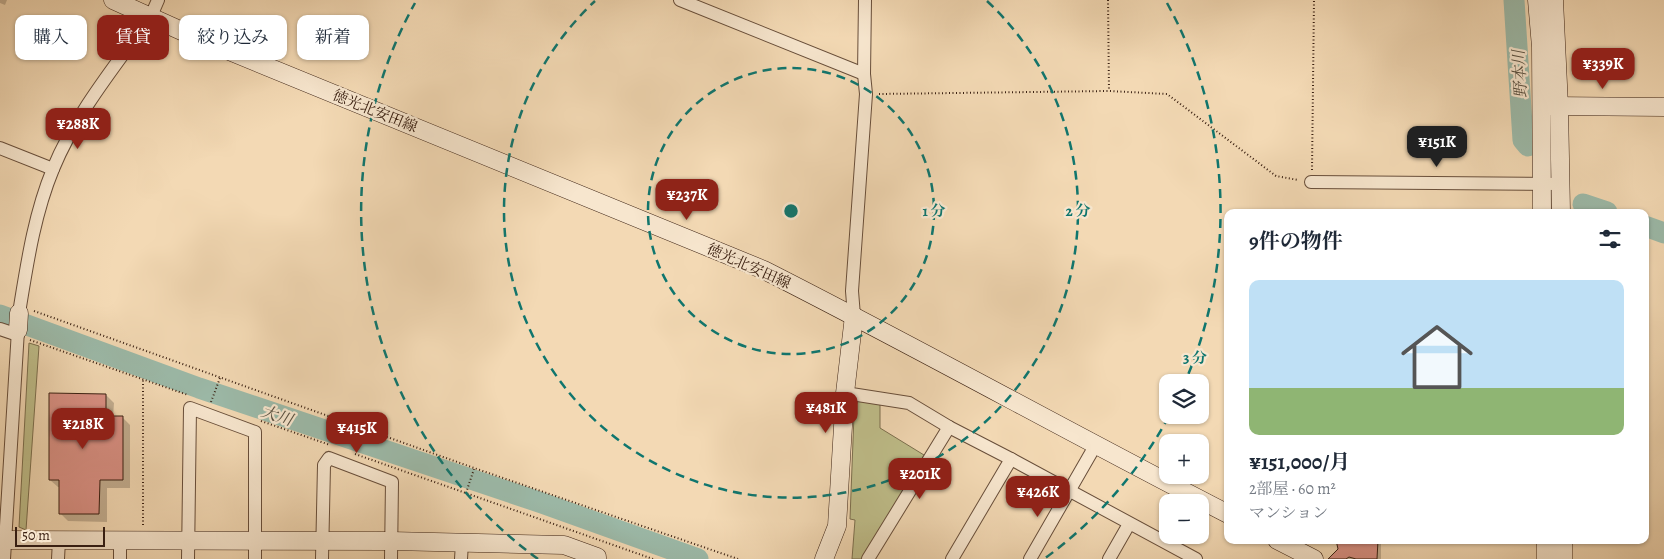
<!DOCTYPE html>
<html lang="ja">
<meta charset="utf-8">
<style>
:root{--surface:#fff;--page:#f6f6f7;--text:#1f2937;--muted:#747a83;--accent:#8f2418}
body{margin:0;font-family:Alegreya,"Noto Serif JP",serif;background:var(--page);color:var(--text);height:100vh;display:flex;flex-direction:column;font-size:19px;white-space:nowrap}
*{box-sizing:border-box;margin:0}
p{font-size:16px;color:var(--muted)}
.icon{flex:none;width:28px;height:28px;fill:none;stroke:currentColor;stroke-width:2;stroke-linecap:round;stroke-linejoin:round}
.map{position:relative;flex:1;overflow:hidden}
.drawer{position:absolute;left:1224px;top:209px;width:425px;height:335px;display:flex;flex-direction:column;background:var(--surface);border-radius:10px;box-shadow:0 1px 4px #0004}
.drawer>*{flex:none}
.hud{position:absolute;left:15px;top:15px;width:475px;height:45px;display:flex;gap:10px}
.fabs{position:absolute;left:1159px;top:374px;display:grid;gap:10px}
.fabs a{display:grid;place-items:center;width:50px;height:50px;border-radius:10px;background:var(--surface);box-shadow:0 1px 4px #0004;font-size:25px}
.scale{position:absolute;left:15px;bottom:12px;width:90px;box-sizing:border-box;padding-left:5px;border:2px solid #3a2012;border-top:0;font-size:14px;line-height:18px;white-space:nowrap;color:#3a2012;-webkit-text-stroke:4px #f7e6ce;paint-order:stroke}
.price{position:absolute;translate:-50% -42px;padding:0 11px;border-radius:10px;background:var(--accent);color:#fff;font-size:16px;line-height:32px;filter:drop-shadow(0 1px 2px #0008)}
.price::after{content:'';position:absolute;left:50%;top:30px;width:15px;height:11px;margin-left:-8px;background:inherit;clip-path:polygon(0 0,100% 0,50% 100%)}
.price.current{background:#222;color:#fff}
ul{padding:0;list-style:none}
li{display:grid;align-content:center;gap:10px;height:265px;padding:0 25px}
li span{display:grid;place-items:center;height:155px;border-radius:10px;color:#555}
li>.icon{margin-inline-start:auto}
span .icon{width:90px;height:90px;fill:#fffc;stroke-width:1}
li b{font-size:21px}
h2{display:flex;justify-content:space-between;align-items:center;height:60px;padding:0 25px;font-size:21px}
.tag{padding:0 18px;border-radius:10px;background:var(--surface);box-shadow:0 1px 4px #0004;font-size:18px;line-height:45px}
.tag.current{background:var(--accent);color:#fff}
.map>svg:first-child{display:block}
</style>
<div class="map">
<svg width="1664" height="559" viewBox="0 0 1664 559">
<rect width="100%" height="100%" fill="#f3d9b4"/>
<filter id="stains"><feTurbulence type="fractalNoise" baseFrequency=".004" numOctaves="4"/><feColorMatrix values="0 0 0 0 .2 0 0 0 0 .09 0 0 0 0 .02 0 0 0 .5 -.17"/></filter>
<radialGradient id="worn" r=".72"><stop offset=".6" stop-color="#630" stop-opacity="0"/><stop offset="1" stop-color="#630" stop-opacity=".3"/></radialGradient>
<g fill="#bfbe8a" stroke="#7c6f4e">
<polygon points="29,343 39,346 26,530 19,527"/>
<polygon points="858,399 880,402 880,428 924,455 865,559 852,559 855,520 850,519 854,415"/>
</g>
<g fill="#0003">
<polygon points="0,0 7,0 5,5 0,3"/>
<polygon points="106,395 114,403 113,417 122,417 130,425 130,488 107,488 107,522 68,521 60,513 60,487 58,487 50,480"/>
<polygon points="1321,540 1381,540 1381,559 1360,559 1360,555 1355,559 1337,559 1348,541"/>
</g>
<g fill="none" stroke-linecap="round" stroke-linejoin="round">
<g stroke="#9cbaa9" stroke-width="21">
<polyline points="1514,0 1523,140 1528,146"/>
<polyline points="1583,204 1607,212"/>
<polyline points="1645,226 1664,233"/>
<polyline points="0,315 199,388 542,503 698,559"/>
</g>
</g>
<g fill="#d99084" stroke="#3a2012">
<polygon points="49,393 106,394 106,416 123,416 123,480 100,480 99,514 59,514 59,480 49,480"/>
<polygon points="1336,540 1378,540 1377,559 1356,559 1349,557 1346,559 1328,559 1338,549"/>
</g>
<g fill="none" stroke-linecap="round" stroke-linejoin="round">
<defs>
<g id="street">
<polyline points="680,0 864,74"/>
<polyline points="0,148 53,169"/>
<polyline points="1311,182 1561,184"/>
<path d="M19 313C27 264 34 215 53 169 76 113 116 65 151 16L158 0"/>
<polyline points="854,316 852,291 866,94 864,74 865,0"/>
<polyline points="0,329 18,335"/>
<polyline points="845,393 909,403 949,427 1011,459 1196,559"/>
<polyline points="4,559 18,330"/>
<polyline points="58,559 59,540"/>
<polyline points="120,559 120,541"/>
<polyline points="188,559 190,408 255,432 255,559"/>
<polyline points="322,559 324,465 329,458 392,482 391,559"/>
<polyline points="461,559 462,543"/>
<polyline points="868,559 949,427"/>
<polyline points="952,559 1011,459"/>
<polyline points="1030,559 1095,446"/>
<polyline points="1109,559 1129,524"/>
</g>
<g id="secondary">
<path d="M113 0 195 37 764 270C920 349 1072 434 1228 514"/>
<polyline points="1537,0 1541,47 1542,212"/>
<polyline points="1554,0 1559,106 1561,212"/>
<polyline points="1550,106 1664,107"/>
<polyline points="18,330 19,313"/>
<polyline points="5,540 391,541 564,545 597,557 597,559"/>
<polyline points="1277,540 1314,559"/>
<polyline points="1546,540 1546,559"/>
<polyline points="1563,540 1563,559"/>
<polyline points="824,559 837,526 845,393 854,316"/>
</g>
</defs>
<use href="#street" stroke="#684e3a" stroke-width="14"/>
<use href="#secondary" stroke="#3a2012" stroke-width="19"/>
<g stroke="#3a2012" stroke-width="2" stroke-dasharray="1 2.5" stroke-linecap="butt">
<polyline points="1108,0 1109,91"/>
<polyline points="879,94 1109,91 1167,94 1276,176 1298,180"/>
<polyline points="1312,170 1314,0"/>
<polyline points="34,311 474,468 738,559"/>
<polyline points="30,340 188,395"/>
<polyline points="211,402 220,378"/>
<polyline points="261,421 330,445"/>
<polyline points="355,454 653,559"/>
<polyline points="466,493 474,469"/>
<polyline points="143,525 143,380"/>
</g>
<use href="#street" stroke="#f7e6ce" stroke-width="12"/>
<use href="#secondary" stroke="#f7e6ce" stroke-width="18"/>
</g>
<g fill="none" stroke="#0f766e" stroke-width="2.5" stroke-dasharray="9 6">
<circle cx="791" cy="211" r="143"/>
<path d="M987 1A287 287 0 1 1 595 1"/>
<path d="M1169 416A430 430 0 0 1 1044 559M538 559A430 430 0 0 1 415 3M1167 3A430 430 0 0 1 1185 382"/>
</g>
<g text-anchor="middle" stroke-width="4.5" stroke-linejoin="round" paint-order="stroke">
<g font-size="15" fill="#3a2012" stroke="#f7e6ce">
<text transform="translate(375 111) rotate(22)" y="5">徳光北安田線</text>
<text transform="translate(749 266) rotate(24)" y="5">徳光北安田線</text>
</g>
<g font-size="16" font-style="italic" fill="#574e3f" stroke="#f7e6ce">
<text transform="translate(1519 74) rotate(-93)" y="6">野本川</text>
<text transform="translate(277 415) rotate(18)" y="6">大川</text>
</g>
</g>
<circle cx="791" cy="211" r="8" fill="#0f766e" stroke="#f7e6ce" stroke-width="2.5"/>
<g font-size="15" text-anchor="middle" font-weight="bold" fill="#0f766e" stroke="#f7e6ce" stroke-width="4.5" stroke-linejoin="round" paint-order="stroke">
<text x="934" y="216">1 分</text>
<text x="1078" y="216">2 分</text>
<text x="1195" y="363">3 分</text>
</g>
<rect width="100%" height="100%" filter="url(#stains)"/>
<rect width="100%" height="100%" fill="url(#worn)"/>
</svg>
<div class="fabs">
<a><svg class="icon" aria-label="layers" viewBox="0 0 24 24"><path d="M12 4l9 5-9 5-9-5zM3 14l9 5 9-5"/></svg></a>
<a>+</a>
<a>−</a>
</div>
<div class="scale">50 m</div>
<b class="price" style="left:1603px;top:90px">¥339K</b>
<b class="price" style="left:78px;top:150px">¥288K</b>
<b class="price current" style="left:1437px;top:168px">¥151K</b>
<b class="price" style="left:687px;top:221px">¥237K</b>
<b class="price" style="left:826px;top:434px">¥481K</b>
<b class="price" style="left:83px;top:450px">¥218K</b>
<b class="price" style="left:357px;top:454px">¥415K</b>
<b class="price" style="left:920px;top:500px">¥201K</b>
<b class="price" style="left:1038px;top:518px">¥426K</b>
<div class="hud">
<a class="tag">購入</a>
<a class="tag current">賃貸</a>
<a class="tag">絞り込み</a>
<a class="tag">新着</a>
</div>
<section class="drawer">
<h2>9件の物件<svg class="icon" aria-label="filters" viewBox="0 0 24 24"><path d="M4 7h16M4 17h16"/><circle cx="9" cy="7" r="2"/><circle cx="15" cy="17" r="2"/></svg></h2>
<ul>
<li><span style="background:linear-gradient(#bfe0f5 70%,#8fb573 0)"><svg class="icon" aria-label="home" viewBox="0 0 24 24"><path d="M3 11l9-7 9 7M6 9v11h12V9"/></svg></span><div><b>¥151,000/月</b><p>2部屋 · 60 m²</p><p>マンション</p></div></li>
</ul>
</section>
</div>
